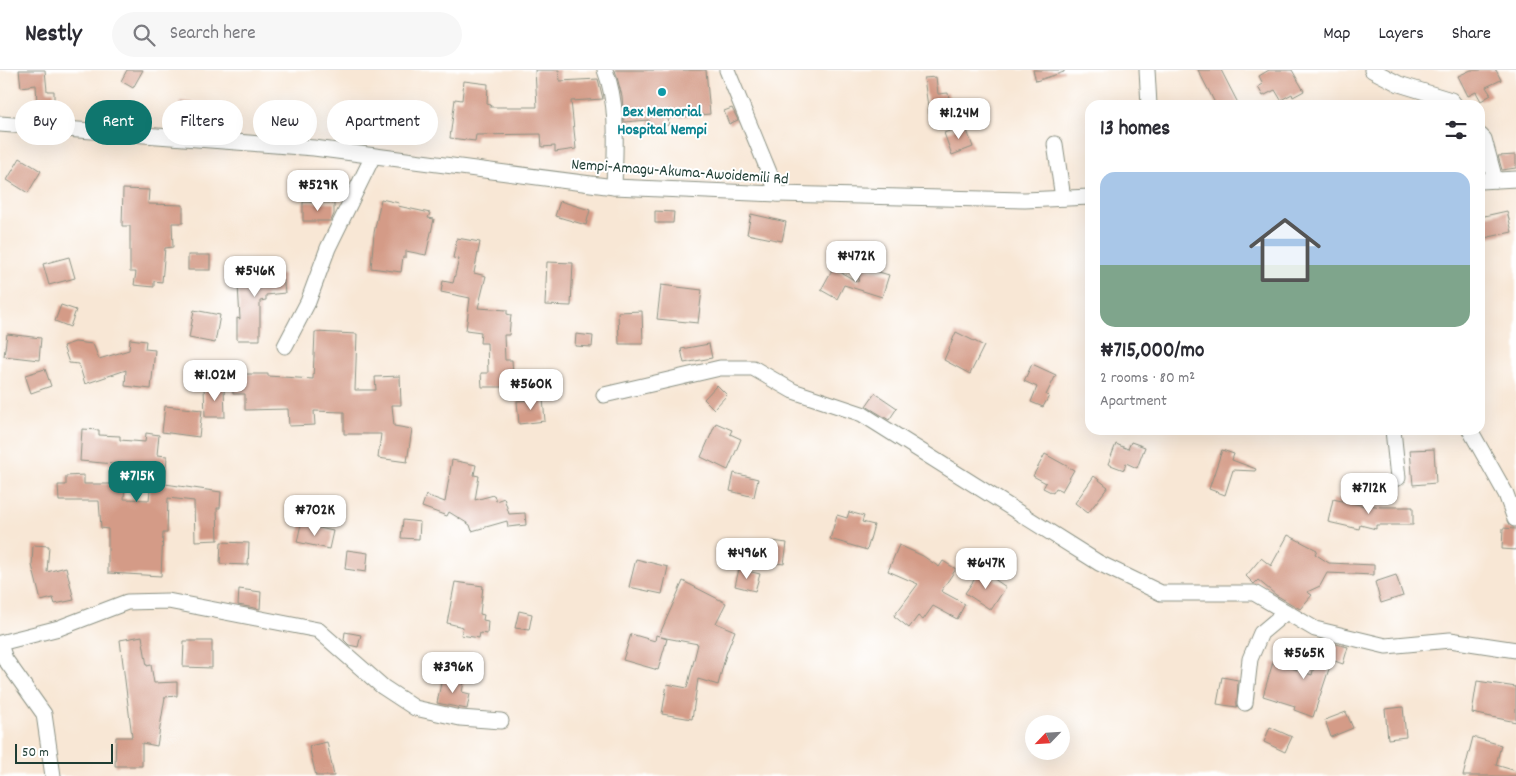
<!DOCTYPE html>
<meta charset="utf-8">
<style>
:root{--surface:#fff;--page:#f7f7f7;--text:#2b2b33;--muted:#7c7c81;--line:#e1e1e2;--accent:#0f766e}
body{margin:0;font-family:Dekko,sans-serif;background:var(--page);color:var(--text);height:100vh;display:flex;flex-direction:column;font-size:19px;white-space:nowrap}
*{box-sizing:border-box;margin:0}
p{font-size:16px;color:var(--muted)}
.icon{flex:none;width:28px;height:28px;fill:none;stroke:currentColor;stroke-width:2;stroke-linecap:round;stroke-linejoin:round}
.map{position:relative;flex:1;overflow:hidden}
.sheet{position:absolute;left:1085px;top:30px;width:400px;height:335px;display:flex;flex-direction:column;background:var(--surface);border-radius:15px;box-shadow:0 5px 20px #0002}
.sheet>*{flex:none}
.guide{position:absolute;left:15px;top:30px;width:475px;height:45px;display:flex;gap:10px}
.needle{width:32px;rotate:245deg}
.tools{position:absolute;left:1025px;top:645px;display:grid;gap:10px}
.tools a{display:grid;place-items:center;width:45px;height:45px;border-radius:50%;background:var(--surface);box-shadow:0 5px 20px #0002;font-size:25px}
.scale{position:absolute;left:15px;bottom:12px;width:98px;box-sizing:border-box;padding-left:5px;border:2px solid #1f3d34;border-top:0;font-size:14px;line-height:18px;white-space:nowrap;color:#1f3d34;-webkit-text-stroke:4px #fff;paint-order:stroke}
.price{position:absolute;translate:-50% -42px;padding:0 11px;border-radius:10px;background:#fff;color:#222;font-size:16px;line-height:32px;filter:drop-shadow(0 1px 2px #0008)}
.price::after{content:'';position:absolute;left:50%;top:30px;width:15px;height:11px;margin-left:-8px;background:inherit;clip-path:polygon(0 0,100% 0,50% 100%)}
.price.current{background:var(--accent);color:#fff}
ul{padding:0;list-style:none}
li{display:grid;align-content:center;gap:10px;height:265px;padding:0 15px}
li+li{border-top:1px solid var(--line)}
li span{display:grid;place-items:center;height:155px;border-radius:15px;color:#555}
li>.icon{margin-inline-start:auto}
span .icon{width:90px;height:90px;fill:#fffc;stroke-width:1}
li b{font-size:21px}
h2{display:flex;justify-content:space-between;align-items:center;height:60px;padding:0 15px;font-size:21px}
.chip{padding:0 18px;border-radius:22px;background:var(--surface);box-shadow:0 5px 20px #0002;font-size:18px;line-height:45px}
.chip.current{background:var(--accent);color:#fff}
header{display:flex;align-items:center;gap:30px;box-sizing:border-box;height:70px;padding:0 25px;background:var(--surface);border-bottom:1px solid var(--line)}
header strong{font-size:24px}
nav{display:flex;gap:28px;margin-inline-start:auto;font-size:18px}
.search{width:350px;height:45px;background:var(--page);display:flex;align-items:center;gap:12px;box-sizing:border-box;padding:0 18px;border-radius:28px;color:var(--muted);font-size:19px}
.map>svg:first-child{display:block}
</style>
<header>
<strong>Nestly</strong>
<div class="search"><svg class="icon" aria-label="search" viewBox="0 0 24 24"><circle cx="10" cy="10" r="6"/><path d="M15 15l6 6"/></svg>Search here</div>
<nav><a>Map</a><a>Layers</a><a>Share</a></nav>
</header>
<div class="map">
<svg width="1516" height="706" viewBox="0 0 1516 706">
<rect width="100%" height="100%" fill="#fff"/>
<filter id="ink" filterUnits="userSpaceOnUse"><feTurbulence type="fractalNoise" baseFrequency=".02" numOctaves="2"/><feDisplacementMap in="SourceGraphic" scale="10" xChannelSelector="R" yChannelSelector="G"/><feConvolveMatrix kernelMatrix="1 2 1 2 8 2 1 2 1" color-interpolation-filters="sRGB"/></filter>
<filter id="wash" filterUnits="userSpaceOnUse"><feTurbulence type="fractalNoise" baseFrequency=".0096" numOctaves="4" result="noise"/><feDisplacementMap in="SourceGraphic" scale="20" xChannelSelector="R" yChannelSelector="G"/><feGaussianBlur stdDeviation="1.12" result="paint"/><feColorMatrix in="noise" values="0 0 0 0 0 0 0 0 0 0 0 0 0 0 0 0 0 1.4 0 .05"/><feComposite in="paint" operator="in"/></filter>
<g filter="url(#wash)">
<rect width="100%" height="100%" fill="#f8e7d5"/>
<g id="blocks">
<g fill="#d49b87">
<polygon points="19,0 45,0 47,21 54,21 54,34 37,34 36,15 21,17"/>
<polygon points="127,0 143,0 133,18 121,11"/>
<polygon points="535,0 559,0 560,11 598,9 603,29 571,31 576,79 555,82 555,76 542,77 541,64 476,65 475,71 450,68 455,29 462,30 464,11 488,14 487,34 491,35 490,37 537,37"/>
<polygon points="615,0 706,0 710,44 668,48 669,55 649,57 649,50 624,52 622,26"/>
<polygon points="1033,0 1064,0 1064,2 1036,11"/>
<polygon points="1198,0 1221,0 1239,35 1216,35"/>
<polygon points="1269,0 1292,0 1304,21 1293,27 1292,24 1281,30 1275,20 1263,26 1258,17 1263,14 1259,6"/>
<polygon points="1471,0 1496,0 1501,10 1486,17 1491,25 1481,31 1476,22 1468,26 1458,6"/>
<polygon points="936,7 938,24 948,23 951,41 929,44 924,8"/>
<polygon points="180,31 210,35 208,60 178,58"/>
<polygon points="732,38 738,50 729,54 724,41"/>
<polygon points="965,55 973,77 952,85 944,63"/>
<polygon points="1516,85 1516,98 1502,100 1498,86"/>
<polygon points="20,88 41,101 28,123 7,110"/>
<polygon points="123,119 149,120 148,134 183,135 183,153 172,153 173,177 165,178 162,212 154,211 154,217 134,215 136,202 130,202 130,156 122,156"/>
<polygon points="381,129 399,133 398,136 430,143 428,148 434,149 426,185 406,181 406,187 403,187 401,202 371,198 374,163"/>
<polygon points="560,131 590,140 586,155 555,146"/>
<polygon points="303,132 334,133 334,144 331,151 303,151"/>
<polygon points="655,141 674,142 673,153 655,153"/>
<polygon points="1507,141 1512,162 1480,169 1480,147"/>
<polygon points="751,144 786,152 782,171 747,164"/>
<polygon points="457,168 480,172 474,203 486,206 478,238 507,240 507,244 511,245 509,265 504,265 505,290 512,290 513,304 504,304 504,317 482,317 481,303 488,303 487,273 480,273 481,262 466,260 470,228 441,222 443,211 453,213 459,189 453,188"/>
<rect x="188" y="185" width="22" height="15"/>
<polygon points="69,187 75,208 49,215 43,194"/>
<polygon points="547,192 573,193 571,236 545,235"/>
<polygon points="269,195 270,206 283,204 285,223 266,225 266,230 260,231 260,270 237,270 237,248 240,249 237,198"/>
<polygon points="862,197 889,205 882,227 844,215 837,229 821,220 833,198 858,212"/>
<polygon points="661,215 702,220 698,253 657,249"/>
<polygon points="61,235 76,240 70,257 55,251"/>
<polygon points="194,240 220,245 215,273 189,268"/>
<polygon points="642,241 643,274 619,274 618,242"/>
<polygon points="315,262 357,264 355,320 376,320 375,307 400,306 401,335 392,335 394,356 412,359 407,392 378,388 381,364 344,364 344,342 314,341 315,355 289,356 288,339 245,340 245,324 233,324 233,304 268,304 268,306 313,309"/>
<polygon points="956,262 984,276 970,304 944,290"/>
<polygon points="7,264 41,268 39,290 4,286"/>
<polygon points="576,264 593,266 592,277 575,276"/>
<polygon points="130,269 146,271 145,279 155,280 151,319 125,316 126,300 85,314 79,294 69,293 63,276 75,272 93,274 99,289 129,280"/>
<polygon points="709,274 712,288 684,293 681,279"/>
<polygon points="1032,294 1056,305 1046,325 1049,326 1043,337 1031,332 1037,317 1024,311"/>
<polygon points="45,299 51,316 31,323 25,305"/>
<polygon points="717,315 727,325 714,339 704,329"/>
<polygon points="224,317 225,347 205,347 204,318"/>
<polygon points="875,323 897,338 889,350 866,336"/>
<polygon points="543,329 545,351 519,354 517,331"/>
<polygon points="165,336 202,340 199,367 162,362"/>
<polygon points="716,353 732,360 730,364 741,369 728,400 701,387"/>
<polygon points="82,359 99,360 99,365 120,366 120,370 145,372 146,363 159,365 157,385 167,386 165,414 221,422 220,438 217,438 218,470 195,471 194,431 168,428 167,463 163,463 161,506 108,503 108,459 101,458 99,431 59,431 58,415 66,415 66,406 84,405 84,414 125,414 124,429 149,430 151,410 125,408 126,395 80,391"/>
<polygon points="1131,372 1145,377 1137,398 1126,393 1124,400 1108,394 1116,374 1128,379"/>
<polygon points="1434,379 1436,413 1413,415 1410,380"/>
<polygon points="1222,380 1234,384 1232,390 1256,399 1255,401 1233,400 1225,425 1209,419"/>
<polygon points="1045,384 1074,400 1062,421 1056,418 1053,423 1043,418 1046,413 1033,406"/>
<polygon points="452,390 476,395 474,405 479,406 475,430 494,425 496,431 504,428 509,444 525,443 526,455 508,457 507,451 472,461 470,455 449,442 447,446 422,437 426,425 445,432"/>
<polygon points="734,403 758,409 754,427 730,421"/>
<polygon points="1094,406 1108,417 1088,443 1075,433"/>
<polygon points="1333,429 1369,437 1370,435 1380,437 1413,437 1413,455 1376,455 1376,459 1360,455 1359,459 1328,452"/>
<polygon points="849,442 864,446 862,452 874,455 867,480 830,469 837,445 847,448"/>
<polygon points="403,450 420,452 419,469 401,468"/>
<polygon points="301,454 333,461 329,479 297,472"/>
<polygon points="1503,458 1516,459 1516,480 1502,479"/>
<polygon points="1288,465 1317,480 1315,484 1329,493 1374,495 1374,505 1327,503 1320,516 1307,522 1312,525 1300,539 1276,525 1258,510 1254,514 1246,506 1261,488 1271,496"/>
<polygon points="772,471 787,473 784,494 769,492"/>
<polygon points="221,472 249,473 248,495 220,494"/>
<polygon points="33,475 49,476 47,502 66,497 74,530 55,534 53,528 41,531 32,495"/>
<polygon points="899,475 923,486 939,497 943,491 956,499 941,521 965,534 957,549 933,536 923,550 918,546 909,558 894,546 918,514 888,501"/>
<polygon points="347,480 368,483 366,502 345,499"/>
<polygon points="636,489 668,497 662,524 629,517"/>
<polygon points="739,499 760,504 755,521 735,516"/>
<polygon points="981,500 1006,517 991,540 965,523"/>
<polygon points="1396,505 1403,526 1381,533 1375,512"/>
<polygon points="683,511 726,533 716,553 735,561 726,584 718,615 698,609 692,649 662,644 667,614 687,618 698,574 661,567 667,569 658,600 623,590 631,564 655,571 656,565 659,566"/>
<polygon points="455,512 483,516 480,544 484,545 483,550 488,551 487,564 480,563 479,568 461,565 463,557 447,553"/>
<polygon points="239,519 261,522 260,539 238,535"/>
<polygon points="519,541 532,544 529,560 515,558"/>
<polygon points="345,562 361,565 358,577 349,575 344,570"/>
<polygon points="142,566 147,596 151,595 154,613 177,612 177,626 165,627 157,676 142,673 142,696 115,696 116,667 132,667 120,570"/>
<polygon points="1320,570 1348,577 1343,594 1332,590 1313,647 1294,640 1295,636 1263,626 1273,592 1312,605"/>
<polygon points="184,571 212,571 212,598 183,597"/>
<polygon points="1222,607 1238,610 1237,637 1217,634"/>
<polygon points="442,608 464,612 462,622 470,624 467,639 437,633"/>
<polygon points="1477,611 1516,617 1516,652 1472,643"/>
<polygon points="1403,637 1406,667 1388,669 1385,639"/>
<polygon points="1346,642 1353,658 1331,667 1325,650"/>
<polygon points="1270,657 1292,667 1285,682 1264,672"/>
<polygon points="1473,667 1501,675 1496,695 1516,701 1516,706 1463,706"/>
<polygon points="327,672 334,706 316,706 309,676"/>
</g>
</g>
</g>
<g filter="url(#ink)">
<use href="#blocks" fill-opacity="0" stroke="#8c9284" stroke-width="1"/>
<g fill="none" stroke-linecap="round" stroke-linejoin="round">
<defs>
<g id="minor">
<path d="M605 0C619 36 615 79 614 117"/>
<polyline points="727,0 778,124"/>
<polyline points="1147,0 1149,35"/>
<polyline points="1372,0 1399,14 1451,30 1455,35"/>
<polyline points="0,54 314,78 614,117 778,124 1025,130 1090,127"/>
<polyline points="1480,65 1484,69 1495,110"/>
<polyline points="1055,74 1063,128"/>
<polyline points="1480,111 1516,109"/>
<polyline points="285,276 308,232 328,178 373,86"/>
<polyline points="604,325 720,298 753,298 793,321 862,344 1099,493 1161,523 1254,523 1315,559 1386,576 1450,570 1516,580"/>
<polyline points="1393,360 1398,408"/>
<polyline points="1470,360 1506,424 1515,449"/>
<polyline points="0,573 59,558 127,532 168,531 318,560 383,617 415,638 460,648 501,651"/>
<polyline points="0,574 5,589 44,644 53,706"/>
<polyline points="1245,633 1250,589 1261,563 1286,542"/>
</g>
</defs>
<use href="#minor" stroke="#8c9284" stroke-width="17"/>
<use href="#minor" stroke="#fff" stroke-width="15"/>
</g>
</g>
<circle fill="#0f9aa8" stroke="#fff" stroke-width="2" cx="662" cy="22" r="5"/>
<g text-anchor="middle" stroke-width="4" stroke-linejoin="round" paint-order="stroke">
<g font-size="16" font-weight="bold" fill="#0d838f" stroke="#fff">
<text x="662" y="46">Bex Memorial<tspan x="662" dy="18">Hospital Nempi</tspan></text>
</g>
<g font-size="16" fill="#1f3d34" stroke="#fff">
<text transform="translate(680 100) rotate(4)" y="6">Nempi-Amagu-Akuma-Awoidemili Rd</text>
</g>
</g>
</svg>
<div class="tools">
<a><svg class="needle" viewBox="-14 -14 28 28"><path d="M0-13l5 13h-10z" fill="#e53935"/><path d="M0 13l5-13h-10z" fill="#7c7c81"/></svg></a>
</div>
<div class="scale">50 m</div>
<b class="price" style="left:959px;top:70px">₦1.24M</b>
<b class="price" style="left:318px;top:142px">₦529K</b>
<b class="price" style="left:856px;top:213px">₦472K</b>
<b class="price" style="left:255px;top:228px">₦546K</b>
<b class="price" style="left:215px;top:332px">₦1.02M</b>
<b class="price" style="left:531px;top:341px">₦560K</b>
<b class="price current" style="left:137px;top:433px">₦715K</b>
<b class="price" style="left:1369px;top:445px">₦712K</b>
<b class="price" style="left:315px;top:467px">₦702K</b>
<b class="price" style="left:747px;top:510px">₦496K</b>
<b class="price" style="left:986px;top:520px">₦647K</b>
<b class="price" style="left:1304px;top:610px">₦565K</b>
<b class="price" style="left:453px;top:624px">₦396K</b>
<div class="guide">
<a class="chip">Buy</a>
<a class="chip current">Rent</a>
<a class="chip">Filters</a>
<a class="chip">New</a>
<a class="chip">Apartment</a>
</div>
<section class="sheet">
<h2>13 homes<svg class="icon" aria-label="filters" viewBox="0 0 24 24"><path d="M4 7h16M4 17h16"/><circle cx="9" cy="7" r="2"/><circle cx="15" cy="17" r="2"/></svg></h2>
<ul>
<li><span style="background:linear-gradient(#a9c7e8 60%,#7fa58c 0)"><svg class="icon" aria-label="home" viewBox="0 0 24 24"><path d="M3 11l9-7 9 7M6 9v11h12V9"/></svg></span><div><b>₦715,000/mo</b><p>2 rooms · 80 m²</p><p>Apartment</p></div></li>
</ul>
</section>
</div>
